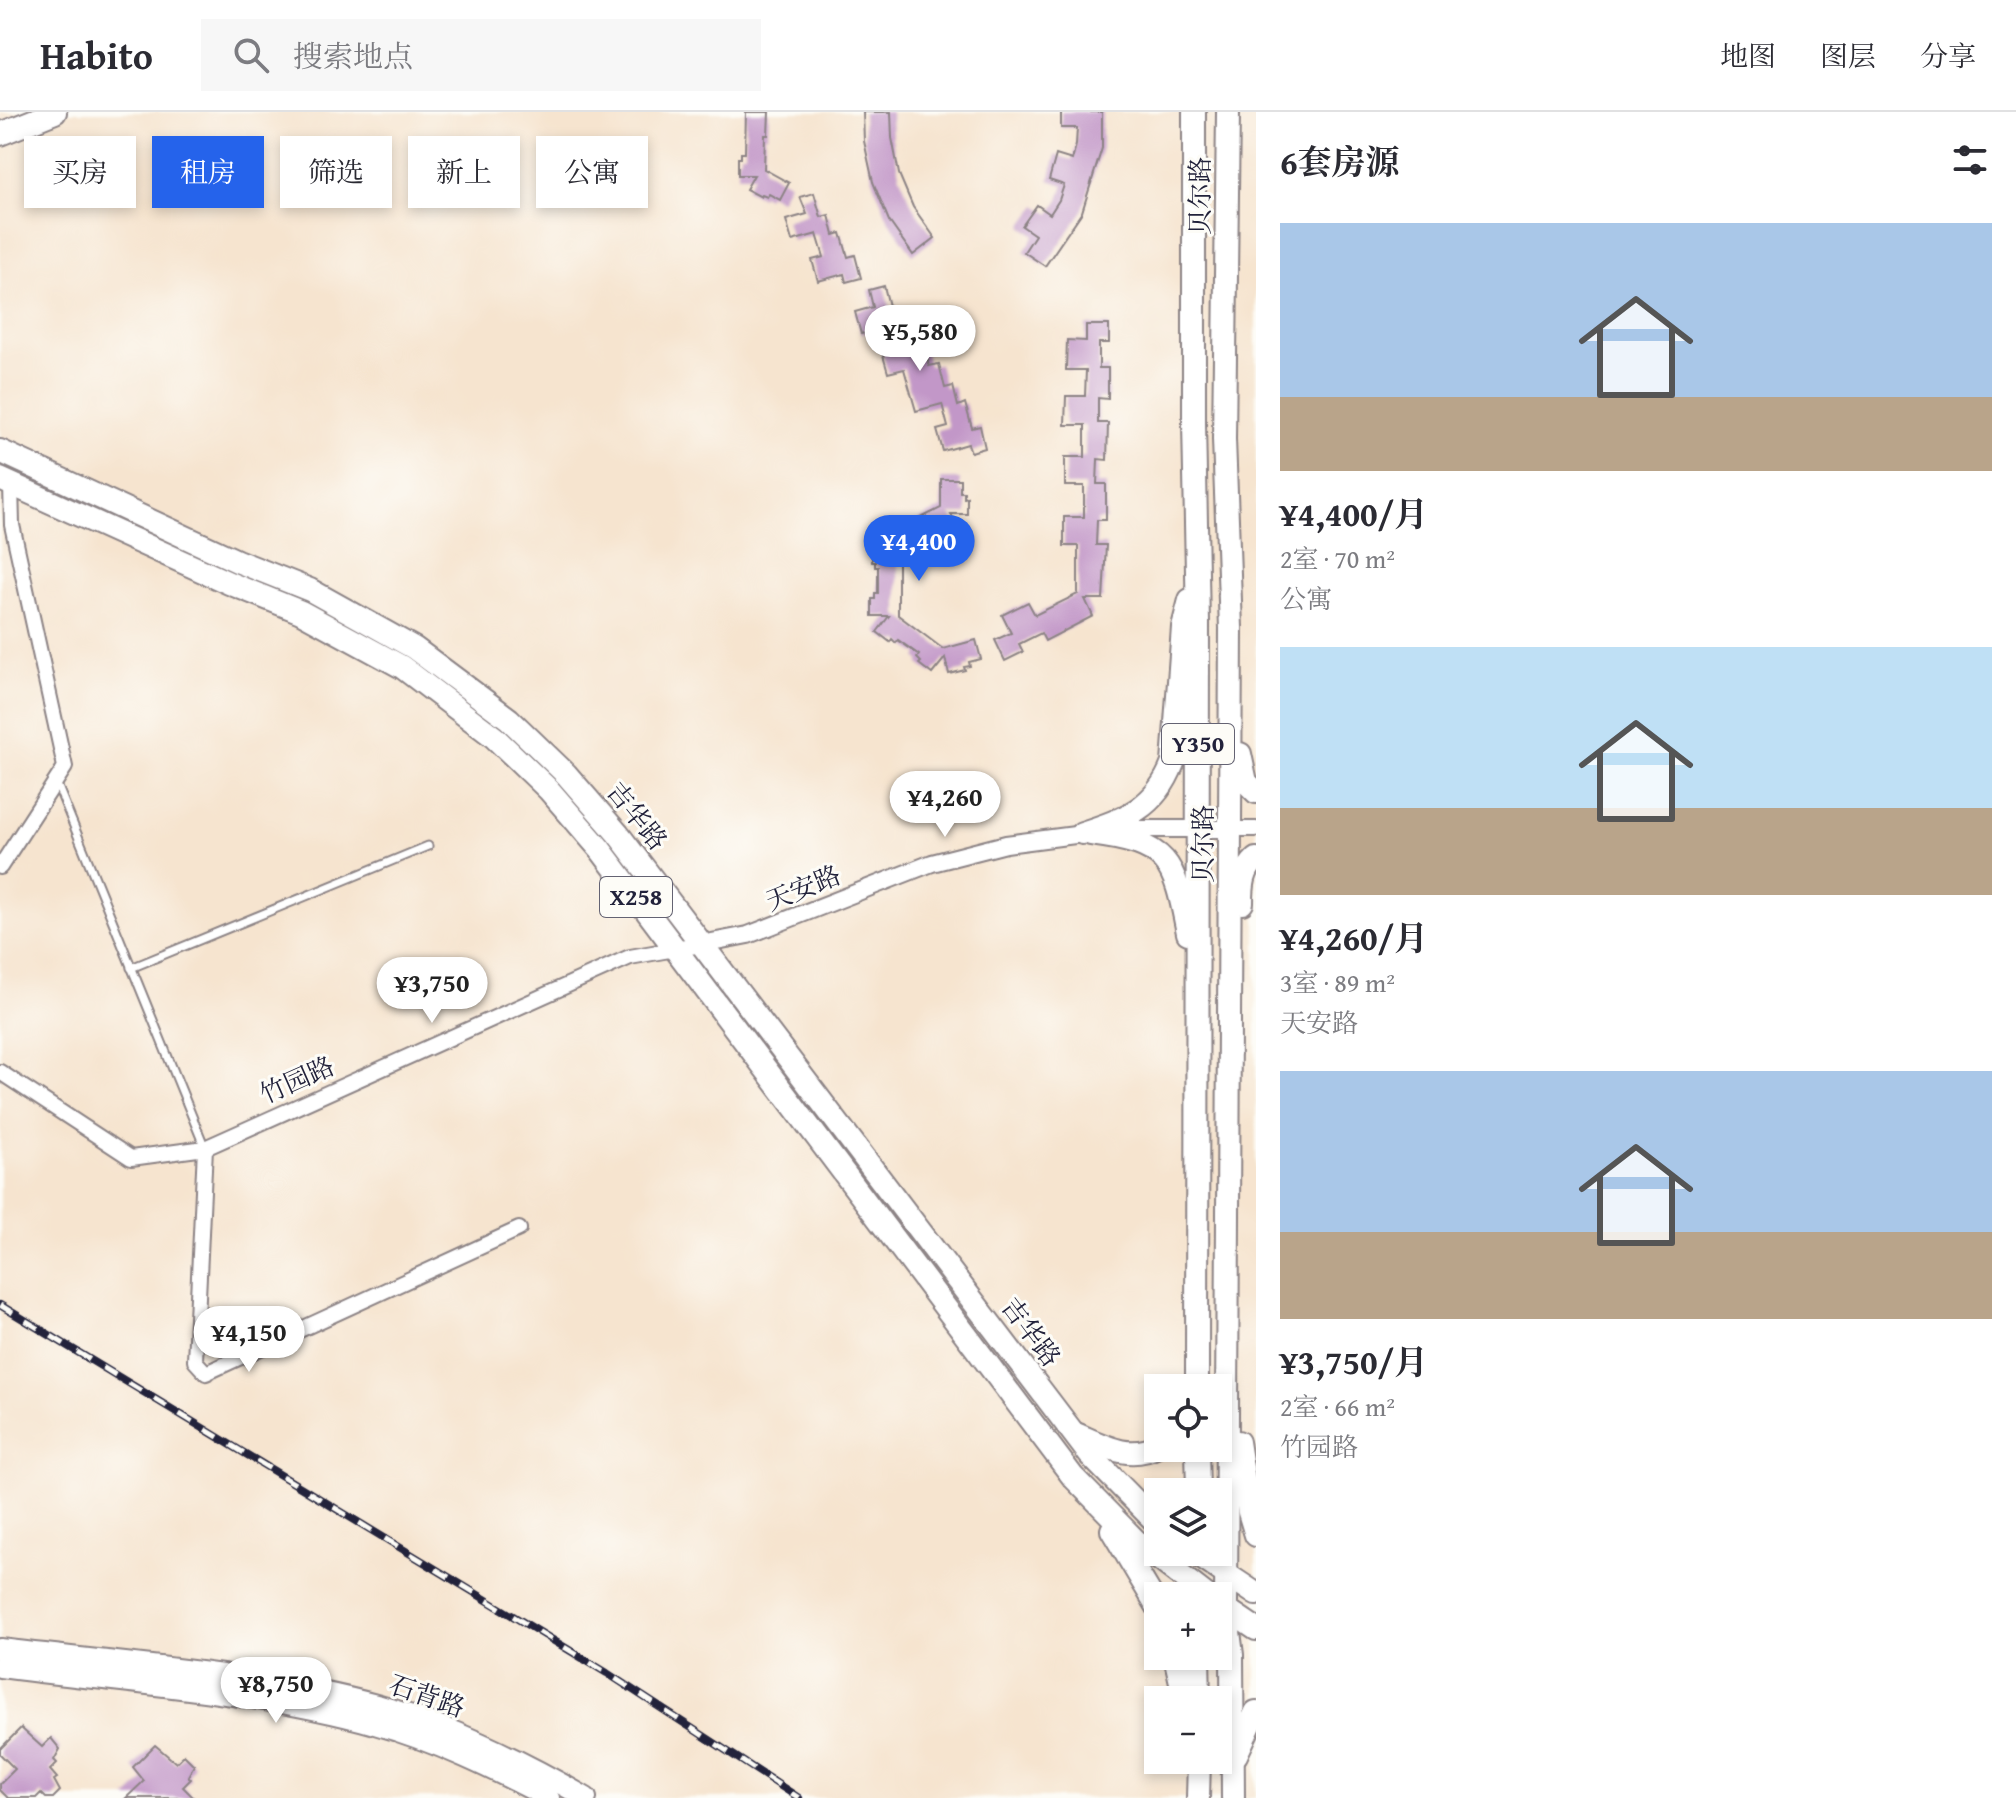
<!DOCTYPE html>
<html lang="zh">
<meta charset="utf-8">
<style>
:root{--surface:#fff;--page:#f7f7f7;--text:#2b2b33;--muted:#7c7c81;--line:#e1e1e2;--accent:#2563eb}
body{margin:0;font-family:"Gentium Book Plus","Noto Serif SC",serif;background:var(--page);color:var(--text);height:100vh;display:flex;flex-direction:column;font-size:30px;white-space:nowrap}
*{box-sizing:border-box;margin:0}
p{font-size:26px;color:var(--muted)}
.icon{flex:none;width:44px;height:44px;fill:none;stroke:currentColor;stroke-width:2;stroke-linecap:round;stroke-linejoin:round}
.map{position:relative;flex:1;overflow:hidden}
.details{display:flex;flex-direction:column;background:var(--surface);width:760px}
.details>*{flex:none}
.guide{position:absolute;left:24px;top:24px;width:760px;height:72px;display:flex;gap:16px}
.buttons{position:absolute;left:1144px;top:1262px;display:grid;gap:16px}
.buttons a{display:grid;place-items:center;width:88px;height:88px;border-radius:0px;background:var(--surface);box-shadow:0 4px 12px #0003;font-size:40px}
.price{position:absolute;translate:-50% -68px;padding:0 18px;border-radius:28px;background:#fff;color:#222;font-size:26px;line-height:52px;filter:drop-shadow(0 2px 4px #0008)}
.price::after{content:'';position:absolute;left:50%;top:48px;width:24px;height:18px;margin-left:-12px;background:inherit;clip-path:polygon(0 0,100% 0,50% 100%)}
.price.active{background:var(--accent);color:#fff}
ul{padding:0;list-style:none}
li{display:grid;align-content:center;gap:16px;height:424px;padding:0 24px}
li span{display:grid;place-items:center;height:248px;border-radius:0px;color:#555}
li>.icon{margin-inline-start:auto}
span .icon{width:144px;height:144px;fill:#fffc;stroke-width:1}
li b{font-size:34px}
h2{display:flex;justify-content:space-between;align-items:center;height:96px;padding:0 24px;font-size:34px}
.pill{padding:0 28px;border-radius:0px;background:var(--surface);box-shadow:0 4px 12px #0003;font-size:28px;line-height:72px}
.pill.active{background:var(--accent);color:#fff}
header{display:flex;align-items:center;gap:48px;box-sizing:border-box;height:112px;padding:0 40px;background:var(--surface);border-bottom:2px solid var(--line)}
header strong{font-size:38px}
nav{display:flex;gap:44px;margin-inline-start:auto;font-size:28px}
.search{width:560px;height:72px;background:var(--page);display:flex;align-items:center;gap:20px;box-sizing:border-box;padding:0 28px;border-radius:0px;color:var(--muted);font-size:30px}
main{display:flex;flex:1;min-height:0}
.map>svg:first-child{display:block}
</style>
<header>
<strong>Habito</strong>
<div class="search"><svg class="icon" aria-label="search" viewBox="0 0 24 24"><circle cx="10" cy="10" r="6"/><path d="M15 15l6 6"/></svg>搜索地点</div>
<nav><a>地图</a><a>图层</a><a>分享</a></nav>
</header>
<main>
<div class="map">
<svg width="1256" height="1686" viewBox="0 0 1256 1686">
<rect width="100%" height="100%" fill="#fdfcf7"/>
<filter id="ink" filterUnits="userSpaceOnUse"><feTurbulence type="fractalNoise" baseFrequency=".0125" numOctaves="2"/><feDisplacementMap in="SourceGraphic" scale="16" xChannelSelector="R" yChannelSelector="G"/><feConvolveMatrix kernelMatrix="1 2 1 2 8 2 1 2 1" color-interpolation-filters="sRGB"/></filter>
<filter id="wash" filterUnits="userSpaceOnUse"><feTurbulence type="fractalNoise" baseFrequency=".006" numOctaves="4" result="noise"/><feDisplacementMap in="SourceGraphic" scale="32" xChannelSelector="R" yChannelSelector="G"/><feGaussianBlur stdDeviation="1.8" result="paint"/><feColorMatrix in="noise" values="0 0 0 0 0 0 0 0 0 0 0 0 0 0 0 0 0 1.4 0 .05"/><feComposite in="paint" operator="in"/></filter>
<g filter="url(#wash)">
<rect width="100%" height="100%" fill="#f6e4cf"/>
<g id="blocks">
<g fill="#c297c8">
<polygon points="746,0 769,0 768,23 765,23 764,57 789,71 780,88 769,82 767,85 762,83 761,85 746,77 754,63 738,63 738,46 741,46 741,41 745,41"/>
<polygon points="863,0 891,0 892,26 899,62 913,95 935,126 913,143 889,109 873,70 864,29"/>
<polygon points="1061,0 1102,0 1102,36 1082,100 1045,154 1024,140 1035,123 1022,114 1037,93 1050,102 1059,88 1064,73 1049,68 1056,43 1072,48 1076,33 1077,16 1061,16"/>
<polygon points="814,81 821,105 829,103 834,123 841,121 848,145 855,143 861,166 846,170 844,162 818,169 812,148 824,145 817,122 792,129 786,108 807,102 800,85"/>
<polygon points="884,174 890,198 898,196 903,216 910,214 917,238 925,236 929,254 939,252 945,276 953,274 958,294 965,291 972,316 980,314 985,336 971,340 968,332 943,339 937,318 948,315 942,292 916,299 904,257 888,261 882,240 892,238 886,215 861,222 855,200 873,195 869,178"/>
<polygon points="1086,213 1109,213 1109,231 1099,231 1099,256 1108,256 1108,287 1098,286 1098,311 1108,311 1107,348 1098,347 1097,372 1106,372 1106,408 1097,408 1096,433 1106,433 1103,487 1085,487 1093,504 1045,529 1041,521 1019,532 1023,540 1005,549 995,528 1011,521 1002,503 1028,490 1035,503 1078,482 1078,434 1064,434 1064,405 1084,405 1084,374 1065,374 1065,345 1085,345 1085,313 1065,313 1066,284 1085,284 1086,258 1066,258 1067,228 1086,229"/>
<polygon points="941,367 960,367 960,380 964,380 964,386 967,385 967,402 951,402 958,417 943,424 942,421 937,424 935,421 898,439 898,503 943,537 976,528 981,547 969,550 970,554 964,555 965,558 949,562 945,546 932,562 919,552 921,550 917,546 919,543 898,528 896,531 892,527 890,530 877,520 889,504 872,504 872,487 875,487 875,481 878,481 878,455 875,455 875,450 872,450 872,433 888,433 881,419 896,411 897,414 902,411 903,415 941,396"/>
<polygon points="21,1616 42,1635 51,1626 60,1637 54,1648 57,1651 50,1658 57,1666 54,1668 60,1679 53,1686 46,1686 41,1681 36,1686 8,1686 0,1678 0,1672 15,1657 0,1642 0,1637"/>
<polygon points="155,1633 176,1651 184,1643 194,1653 188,1664 191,1667 183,1675 194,1686 126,1686 144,1669 133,1655"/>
</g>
</g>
</g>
<g filter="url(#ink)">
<use href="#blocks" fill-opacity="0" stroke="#8c8385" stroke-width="2"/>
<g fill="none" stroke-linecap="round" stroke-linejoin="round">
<defs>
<g id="service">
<polyline points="56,670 205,1036"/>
<polyline points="131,856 428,734"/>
</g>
<g id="minor">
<polyline points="1231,717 1256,717"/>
<polyline points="0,755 65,655 12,413 11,372"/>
<polyline points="0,960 131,1046 205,1036 630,845 675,837"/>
<polyline points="205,1036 195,1249 206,1261 519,1117"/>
</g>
<polyline id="tertiary" points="675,837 748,823 932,751 1006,732 1121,717 1231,717"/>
<g id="secondary">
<path d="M0 1537C125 1552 259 1561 380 1594 453 1615 521 1648 586 1686"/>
<path d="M0 1555C122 1571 257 1579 375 1612 436 1629 493 1657 549 1686"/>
</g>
<g id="primary">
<polyline points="1194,0 1194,311 1198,511 1197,1276"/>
<polyline points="1228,0 1224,327 1231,516 1226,1497 1232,1543 1233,1686"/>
<polyline points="0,22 55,0"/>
<polyline points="0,339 237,449 310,478 414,536 509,607 566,662 618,722 1090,1343 1158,1412"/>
<polyline points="0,367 229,471 301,500 402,555 494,625 549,678 600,737 1073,1365 1136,1429 1207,1484"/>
<polyline points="1240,642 1246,670 1256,680"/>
<path d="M1082 721C1125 707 1156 696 1173 651L1183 515 1190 488"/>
<path d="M1091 722C1169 732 1174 748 1188 821"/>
<path d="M1242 791C1242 773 1243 759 1256 747"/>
<path d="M1076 1322C1104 1334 1129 1349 1158 1334"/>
<polyline points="1238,1330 1249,1400 1256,1423"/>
<polyline points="1197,1336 1198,1380"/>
<polyline points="1112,1418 1158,1495"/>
<polyline points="1193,1440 1256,1482"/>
<polyline points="1219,1492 1256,1517"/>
<polyline points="1175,1544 1185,1588"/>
<polyline points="1198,1544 1199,1588"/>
<polyline points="1236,1643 1256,1600"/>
<polyline points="1198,1686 1199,1648"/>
</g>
</defs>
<use href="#service" stroke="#8c8385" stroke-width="11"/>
<use href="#minor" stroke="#8c8385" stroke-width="18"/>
<use href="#tertiary" stroke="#8c8385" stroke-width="20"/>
<use href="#secondary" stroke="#8c8385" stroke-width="24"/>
<use href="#primary" stroke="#8c8385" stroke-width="26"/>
<use href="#service" stroke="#fff" stroke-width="7"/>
<use href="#minor" stroke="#fff" stroke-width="14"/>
<use href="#tertiary" stroke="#fff" stroke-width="16"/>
<use href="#secondary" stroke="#fff" stroke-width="20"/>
<use href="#primary" stroke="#fff" stroke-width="22"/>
<defs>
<polyline id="rail" points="0,1193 607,1561 799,1686"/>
</defs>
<use href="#rail" stroke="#22223b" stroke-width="8"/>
<use href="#rail" stroke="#fdfcf7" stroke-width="5" stroke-dasharray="15" stroke-linecap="butt"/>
</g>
</g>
<g text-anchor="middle" stroke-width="6" stroke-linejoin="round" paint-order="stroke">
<g fill="#fdfcf7" stroke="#646373" stroke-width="2">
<rect x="1162" y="612" width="72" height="40" rx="6"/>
<rect x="600" y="765" width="72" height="40" rx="6"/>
</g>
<g font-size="24" font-weight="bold" fill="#22223b">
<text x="1198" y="640">Y350</text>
<text x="636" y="793">X258</text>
</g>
<g font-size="26" fill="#22223b" stroke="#fdfcf7">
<text transform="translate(1200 84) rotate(-90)" y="9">贝尔路</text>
<text transform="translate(637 704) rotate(51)" y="9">吉华路</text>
<text transform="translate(1203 732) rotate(-90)" y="9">贝尔路</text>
<text transform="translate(803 776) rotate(-22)" y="9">天安路</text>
<text transform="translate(297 968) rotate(-24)" y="9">竹园路</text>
<text transform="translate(1031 1220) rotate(53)" y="9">吉华路</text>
<text transform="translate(427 1584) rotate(19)" y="9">石背路</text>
</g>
</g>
</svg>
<div class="buttons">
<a><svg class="icon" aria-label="locate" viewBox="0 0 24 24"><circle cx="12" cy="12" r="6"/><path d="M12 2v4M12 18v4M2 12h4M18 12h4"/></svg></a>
<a><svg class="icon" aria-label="layers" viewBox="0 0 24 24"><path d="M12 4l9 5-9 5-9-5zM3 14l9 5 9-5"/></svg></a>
<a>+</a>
<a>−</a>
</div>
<b class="price" style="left:920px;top:261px">¥5,580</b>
<b class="price active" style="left:919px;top:471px">¥4,400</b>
<b class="price" style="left:945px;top:727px">¥4,260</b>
<b class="price" style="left:432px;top:913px">¥3,750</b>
<b class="price" style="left:249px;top:1262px">¥4,150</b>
<b class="price" style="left:276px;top:1613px">¥8,750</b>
<div class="guide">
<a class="pill">买房</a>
<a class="pill active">租房</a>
<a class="pill">筛选</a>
<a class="pill">新上</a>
<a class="pill">公寓</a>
</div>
</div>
<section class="details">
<h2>6套房源<svg class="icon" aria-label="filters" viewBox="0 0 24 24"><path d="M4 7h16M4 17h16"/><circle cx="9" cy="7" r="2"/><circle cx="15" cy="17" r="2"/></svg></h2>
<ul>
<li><span style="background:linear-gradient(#a9c7e8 70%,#b9a48a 0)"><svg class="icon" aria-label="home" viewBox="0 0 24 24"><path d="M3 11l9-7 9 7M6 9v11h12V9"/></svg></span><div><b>¥4,400/月</b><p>2室 · 70 m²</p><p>公寓</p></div></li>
<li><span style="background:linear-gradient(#bfe0f5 65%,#b9a48a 0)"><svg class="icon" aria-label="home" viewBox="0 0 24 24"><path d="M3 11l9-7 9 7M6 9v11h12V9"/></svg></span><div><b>¥4,260/月</b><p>3室 · 89 m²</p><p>天安路</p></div></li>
<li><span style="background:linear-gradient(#a9c7e8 65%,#b9a48a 0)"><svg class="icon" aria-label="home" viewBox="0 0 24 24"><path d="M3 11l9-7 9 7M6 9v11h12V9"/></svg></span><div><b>¥3,750/月</b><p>2室 · 66 m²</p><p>竹园路</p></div></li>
</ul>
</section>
</main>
